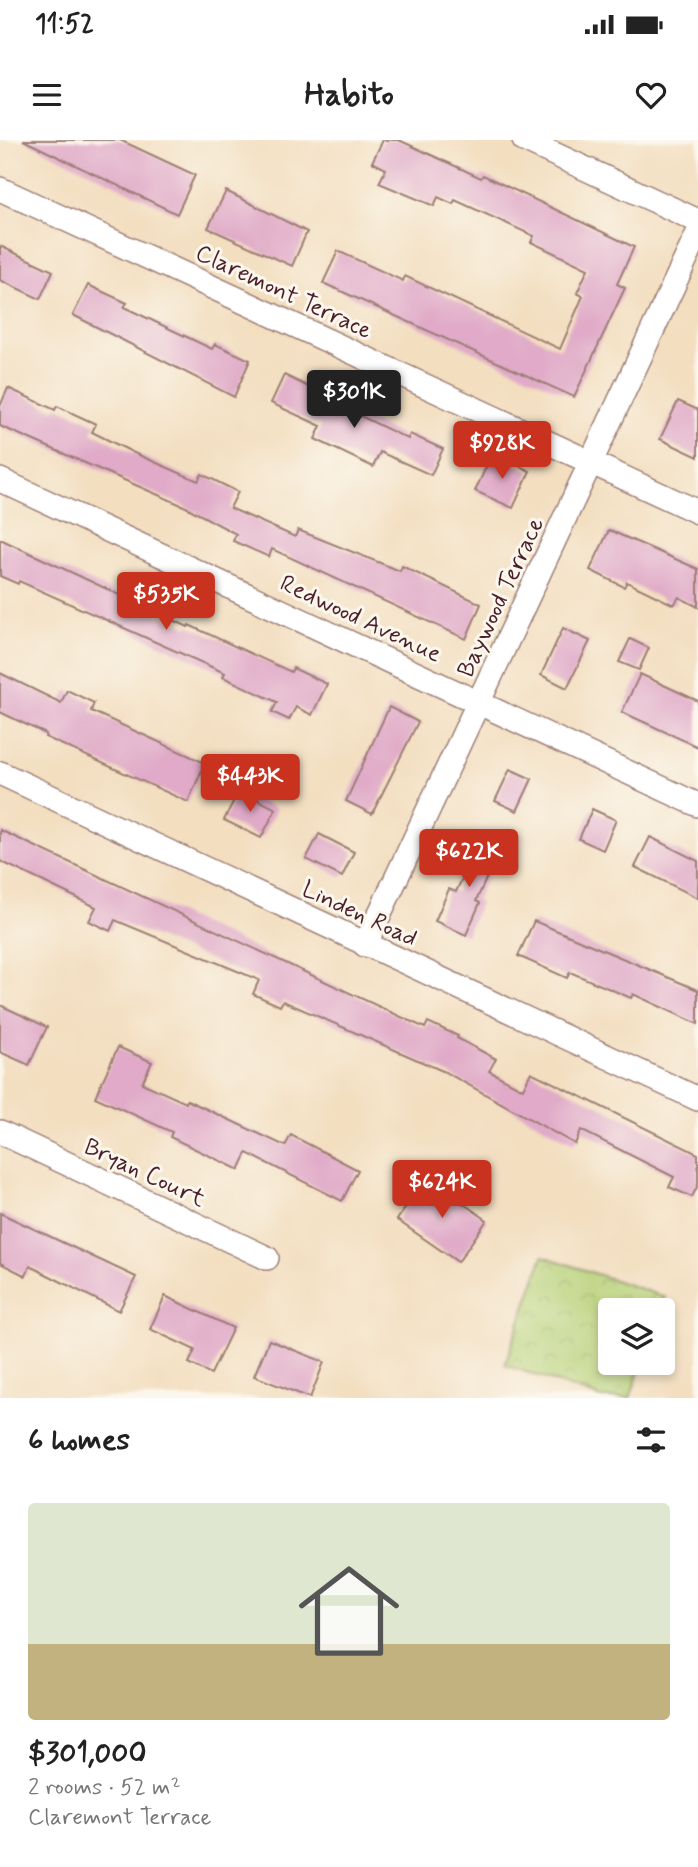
<!DOCTYPE html>
<meta charset="utf-8">
<style>
:root{--surface:#fff;--page:#f2f2f2;--text:#222;--muted:#767676;--accent:#c8321e}
body{margin:0;font-family:Mynerve,sans-serif;background:var(--page);color:var(--text);height:100vh;display:flex;flex-direction:column;font-size:26px;white-space:nowrap}
*{box-sizing:border-box;margin:0}
p{font-size:23px;color:var(--muted)}
.icon{flex:none;width:38px;height:38px;fill:none;stroke:currentColor;stroke-width:2;stroke-linecap:round;stroke-linejoin:round}
.map{position:relative;height:1258px;overflow:hidden}
.panel{display:flex;flex-direction:column;background:var(--surface);flex:1}
.panel>*{flex:none}
.fabs{position:absolute;left:598px;top:1158px;display:grid;gap:14px}
.fabs a{display:grid;place-items:center;width:77px;height:77px;border-radius:7px;background:var(--surface);box-shadow:0 4px 10px #0003;font-size:35px}
.price{position:absolute;translate:-50% -60px;padding:0 16px;border-radius:7px;background:var(--accent);color:#fff;font-size:23px;line-height:46px;filter:drop-shadow(0 2px 4px #0008)}
.price::after{content:'';position:absolute;left:50%;top:42px;width:21px;height:16px;margin-left:-10px;background:inherit;clip-path:polygon(0 0,100% 0,50% 100%)}
.price.selected{background:#222;color:#fff}
ul{padding:0;list-style:none}
li{display:grid;align-content:center;gap:14px;height:371px;padding:0 28px}
li span{display:grid;place-items:center;height:217px;border-radius:7px;color:#555}
li>.icon{margin-inline-start:auto}
span .icon{width:126px;height:126px;fill:#fffc;stroke-width:1}
li b{font-size:30px}
h2{display:flex;justify-content:space-between;align-items:center;height:84px;padding:0 28px;font-size:30px}
.status{display:flex;justify-content:space-between;align-items:center;height:49px;padding:0 35px;background:var(--surface);direction:ltr}
.status svg{height:19px;fill:currentColor}
header{display:flex;justify-content:space-between;align-items:center;height:91px;padding:0 28px;background:var(--surface);font-size:32px;font-weight:700}
.map>svg:first-child{display:block}
</style>
<div class="status"><b>11:52</b><svg viewBox="0 0 49 12"><path d="M0 12V9h3v3zM5 12V6h3v6zM10 12V3h3v9zM15 12V0h3v12zM26 1h20v11H26zM47 4h2v5h-2z"/></svg></div>
<header><svg class="icon" aria-label="menu" viewBox="0 0 24 24"><path d="M4 6h16M4 12h16M4 18h16"/></svg>Habito<svg class="icon" aria-label="heart" viewBox="0 0 24 24"><path d="M12 20l-8-8c-3-5 5-10 8-4 3-6 11-1 8 4z"/></svg></header>
<div class="map">
<svg width="698" height="1258" viewBox="0 0 698 1258">
<defs>
<pattern id="park-crowns" width="20" height="18" patternUnits="userSpaceOnUse" patternTransform="scale(1.75)"><rect width="20" height="18" fill="#b6d076"/><path d="M2 6a3 3 0 1 1 6 0M12 15a3 3 0 1 1 6 0" fill="none" stroke="#9eb266"/></pattern>
</defs>
<rect width="100%" height="100%" fill="#fbf7ec"/>
<filter id="ink" filterUnits="userSpaceOnUse"><feTurbulence type="fractalNoise" baseFrequency=".0143" numOctaves="2"/><feDisplacementMap in="SourceGraphic" scale="14" xChannelSelector="R" yChannelSelector="G"/><feConvolveMatrix kernelMatrix="1 2 1 2 8 2 1 2 1" color-interpolation-filters="sRGB"/></filter>
<filter id="wash" filterUnits="userSpaceOnUse"><feTurbulence type="fractalNoise" baseFrequency=".00686" numOctaves="4" result="noise"/><feDisplacementMap in="SourceGraphic" scale="28" xChannelSelector="R" yChannelSelector="G"/><feGaussianBlur stdDeviation="1.57" result="paint"/><feColorMatrix in="noise" values="0 0 0 0 0 0 0 0 0 0 0 0 0 0 0 0 0 1.4 0 .05"/><feComposite in="paint" operator="in"/></filter>
<g filter="url(#wash)">
<rect width="100%" height="100%" fill="#f3dec0"/>
<polygon fill="url(#park-crowns)" stroke="#807850" stroke-width="2" points="543,1116 665,1157 660,1171 611,1171 611,1223 642,1223 630,1258 602,1258 505,1225"/>
<g id="blocks">
<g fill="#e0aac8">
<polygon points="23,0 120,0 195,35 177,74"/>
<polygon points="383,0 399,0 481,38 483,35 634,107 617,144 625,148 574,257 323,143 338,111 403,141 405,136 560,209 583,156 577,153 588,129 531,102 534,96 455,60 453,64 438,57 434,66 379,43 386,29 372,22"/>
<polygon points="226,51 307,92 292,126 208,88"/>
<polygon points="0,106 53,131 40,159 0,140"/>
<polygon points="88,145 127,163 124,167 212,209 215,204 250,220 234,257 73,175"/>
<polygon points="284,235 319,252 317,255 408,299 410,294 443,309 431,335 380,312 373,327 315,299 321,286 271,263"/>
<polygon points="8,248 55,270 57,266 96,284 92,292 134,313 198,341 202,334 238,352 230,368 295,397 298,390 400,431 402,426 481,464 466,499 272,409 269,417 233,401 236,394 186,367 0,286 0,266"/>
<polygon points="678,261 698,270 698,317 660,299"/>
<polygon points="492,314 530,331 513,368 475,351"/>
<polygon points="609,390 698,429 698,467 679,457 674,465 627,442 624,447 590,430"/>
<polygon points="0,399 188,487 189,485 291,532 293,528 327,544 312,575 296,567 289,580 272,572 277,562 223,537 225,533 19,441 18,444 0,436"/>
<polygon points="563,488 590,501 567,548 541,535"/>
<polygon points="630,499 649,508 639,530 619,522"/>
<polygon points="0,533 61,563 67,550 94,563 91,571 205,623 188,662 45,597 46,594 0,572"/>
<polygon points="640,534 698,561 698,607 622,572"/>
<polygon points="389,567 418,582 372,674 346,661"/>
<polygon points="510,629 532,639 517,671 495,661"/>
<polygon points="239,650 276,669 261,698 224,680"/>
<polygon points="592,669 616,680 603,710 579,699"/>
<polygon points="0,690 425,888 428,882 458,896 457,898 496,919 489,931 523,949 531,932 698,1014 698,1045 692,1057 669,1047 674,1037 581,990 575,1004 445,932 283,861 280,866 253,854 259,840 115,780 110,791 89,781 96,767 0,721"/>
<polygon points="319,694 354,712 342,737 306,719"/>
<polygon points="481,697 501,706 476,761 480,763 466,795 435,781 449,749 456,752"/>
<polygon points="650,697 698,721 698,758 635,727"/>
<polygon points="534,781 698,850 698,884 633,854 631,858 570,832 567,838 518,816"/>
<polygon points="0,865 47,887 29,925 0,912"/>
<polygon points="118,907 152,922 142,943 186,963 187,960 285,1006 291,995 358,1030 342,1061 247,1013 239,1030 170,997 172,992 95,957"/>
<polygon points="426,1038 487,1080 458,1122 397,1080"/>
<polygon points="0,1073 136,1137 119,1171 30,1126 26,1136 0,1123"/>
<polygon points="165,1156 233,1188 211,1234 189,1223 195,1210 150,1189"/>
<polygon points="269,1200 324,1222 310,1258 254,1236"/>
</g>
</g>
</g>
<g filter="url(#ink)">
<use href="#blocks" fill-opacity="0" stroke="#9e7e76" stroke-width="2"/>
<g fill="none" stroke-linecap="round" stroke-linejoin="round">
<defs>
<g id="minor">
<polyline points="524,0 698,81"/>
<polyline points="0,49 698,372"/>
<polyline points="0,340 698,665"/>
<polyline points="0,633 698,959"/>
<polyline points="365,805 698,93"/>
<polyline points="0,992 267,1118"/>
</g>
</defs>
<use href="#minor" stroke="#9e7e76" stroke-width="26"/>
<use href="#minor" stroke="#fff" stroke-width="23"/>
</g>
</g>
<g text-anchor="middle" stroke-width="6" stroke-linejoin="round" paint-order="stroke">
<g font-size="24" fill="#4a1f2b" stroke="#fbf7ec">
<text transform="translate(284 151) rotate(25)" y="8">Claremont Terrace</text>
<text transform="translate(500 457) rotate(-65)" y="8">Baywood Terrace</text>
<text transform="translate(361 478) rotate(25)" y="8">Redwood Avenue</text>
<text transform="translate(360 773) rotate(25)" y="8">Linden Road</text>
<text transform="translate(145 1032) rotate(25)" y="8">Bryan Court</text>
</g>
</g>
</svg>
<div class="fabs">
<a><svg class="icon" aria-label="layers" viewBox="0 0 24 24"><path d="M12 4l9 5-9 5-9-5zM3 14l9 5 9-5"/></svg></a>
</div>
<b class="price selected" style="left:354px;top:290px">$301K</b>
<b class="price" style="left:502px;top:341px">$928K</b>
<b class="price" style="left:166px;top:492px">$535K</b>
<b class="price" style="left:250px;top:674px">$443K</b>
<b class="price" style="left:469px;top:749px">$622K</b>
<b class="price" style="left:442px;top:1080px">$624K</b>
</div>
<section class="panel">
<h2>6 homes<svg class="icon" aria-label="filters" viewBox="0 0 24 24"><path d="M4 7h16M4 17h16"/><circle cx="9" cy="7" r="2"/><circle cx="15" cy="17" r="2"/></svg></h2>
<ul>
<li><span style="background:linear-gradient(#dfe7d0 65%,#c2b280 0)"><svg class="icon" aria-label="home" viewBox="0 0 24 24"><path d="M3 11l9-7 9 7M6 9v11h12V9"/></svg></span><div><b>$301,000</b><p>2 rooms · 52 m²</p><p>Claremont Terrace</p></div></li>
</ul>
</section>
